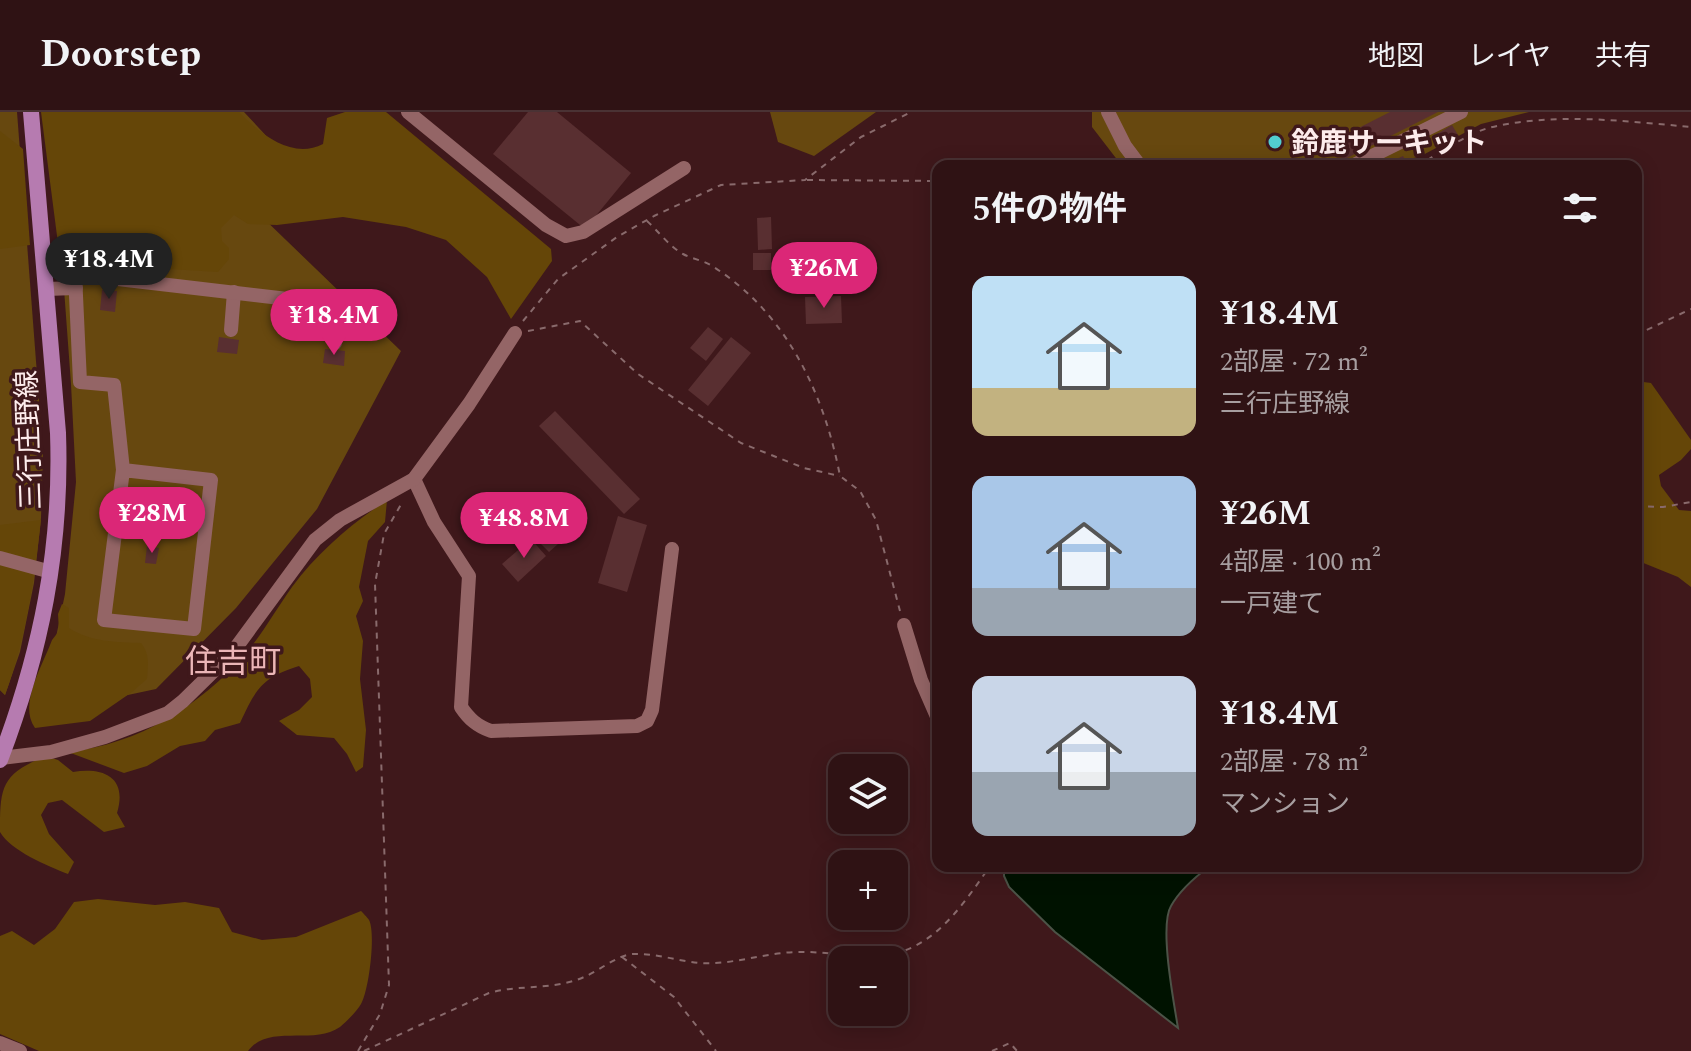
<!DOCTYPE html>
<html lang="ja">
<meta charset="utf-8">
<style>
:root{--surface:#2f1214;--page:#3b2022;--text:#f1f3f6;--muted:#a79ea0;--line:#4a3234;--accent:#db2777}
body{margin:0;font-family:Spectral,"Noto Sans JP",serif;background:var(--page);color:var(--text);height:100vh;display:flex;flex-direction:column;font-size:30px;white-space:nowrap}
*{box-sizing:border-box;margin:0}
p{font-size:26px;color:var(--muted)}
.icon{flex:none;width:44px;height:44px;fill:none;stroke:currentColor;stroke-width:2;stroke-linecap:round;stroke-linejoin:round}
.map{position:relative;flex:1;overflow:hidden}
.details{position:absolute;left:932px;top:48px;width:710px;height:712px;display:flex;flex-direction:column;background:var(--surface);border-radius:16px;box-shadow:0 4px 20px #0003,0 0 0 2px var(--line)}
.details>*{flex:none}
.fabs{position:absolute;left:828px;top:642px;display:grid;gap:16px}
.fabs a{display:grid;place-items:center;width:80px;height:80px;border-radius:16px;background:var(--surface);box-shadow:0 4px 20px #0003,0 0 0 2px var(--line);font-size:40px}
.price{position:absolute;translate:-50% -68px;padding:0 18px;border-radius:28px;background:var(--accent);color:#fff;font-size:26px;line-height:52px;filter:drop-shadow(0 2px 4px #0008)}
.price::after{content:'';position:absolute;left:50%;top:48px;width:24px;height:18px;margin-left:-12px;background:inherit;clip-path:polygon(0 0,100% 0,50% 100%)}
.price.selected{background:#222;color:#fff}
ul{padding:0;list-style:none}
li{display:flex;align-items:center;gap:24px;height:200px;padding:0 40px}
li span{display:grid;place-items:center;flex:none;width:224px;height:160px;border-radius:16px;color:#555}
li>.icon{margin-inline-start:auto}
span .icon{width:96px;height:96px;fill:#fffc;stroke-width:1}
li b{font-size:34px}
h2{display:flex;justify-content:space-between;align-items:center;height:96px;padding:0 40px;font-size:34px}
header{display:flex;align-items:center;gap:48px;box-sizing:border-box;height:112px;padding:0 40px;background:var(--surface);border-bottom:2px solid var(--line)}
header strong{font-size:38px}
nav{display:flex;gap:44px;margin-inline-start:auto;font-size:28px}
.map>svg:first-child{display:block}
</style>
<header>
<strong>Doorstep</strong>
<nav><a>地図</a><a>レイヤ</a><a>共有</a></nav>
</header>
<div class="map">
<svg width="1691" height="939" viewBox="0 0 1691 939">
<rect width="100%" height="100%" fill="#3f181b"/>
<g fill="#67480f">
<polygon points="0,0 17,0 43,341 41,406 34,471 20,540 5,583 0,578"/>
<polygon points="51,0 244,0 299,59 258,101 401,239 317,397 236,496 156,577 34,603 51,549 65,482 76,370 71,272"/>
<polygon points="770,0 876,0 814,44 778,30"/>
<polygon points="1092,0 1529,0 1481,12 1421,44 1384,54 1122,54 1092,15"/>
</g>
<g fill="#654608">
<path d="M41 0H239C260 22 292 48 323 32L327 6 345 0H386L551 137 552 149 511 207 487 165 446 128 406 115 343 105 277 113 248 112 234 103 221 116 222 129 229 136V147L218 160 73 151 60 147Z"/>
<polygon points="0,19 23,37 30,133 0,137"/>
<polygon points="1636,269 1651,271 1691,328 1691,337 1681,348 1659,363 1661,374 1679,398 1691,399 1691,475 1678,465 1636,448"/>
<path d="M387 388 385 410 368 429 359 475 363 489 356 504 363 529 360 567 366 618 363 655 356 660 347 642 334 626 297 623 279 609 299 598 312 585 310 567 299 554C261 566 256 577 240 611L215 618 205 629 180 634 147 654 124 661 68 640C139 632 200 594 246 541 263 521 277 496 292 475 318 440 351 412 387 388Z"/>
<path d="M41 408C34 469 26 525 5 583L0 578V413Z"/>
<path d="M62 492 69 496V516C90 530 116 530 141 531 150 542 148 553 147 567L132 580 90 609 35 616C18 592 43 553 52 528L59 519 58 502Z"/>
<path d="M46 644 58 648 73 660C103 655 128 665 117 701L125 715 104 720 62 688 48 691 41 703 49 722 74 750 68 762C48 754 11 739 0 720 0 675 1 662 46 644Z"/>
<path d="M98 787 155 793 185 790 219 796 232 820 262 828 296 825 361 799C362 800 368 806 369 808 376 821 369 879 361 892 357 899 346 910 340 915 313 934 269 911 248 939H39L0 922V824L12 819 34 833 55 817 74 790Z"/>
</g>
<path fill="#001200" stroke="#4c5347" stroke-width="2" d="M1004 754H1210C1195 765 1180 778 1171 794 1159 814 1174 891 1178 916L1055 820 1009 775 1004 764Z"/>
<g fill="#592f31">
<polygon points="528,0 557,0 631,61 585,117 493,42"/>
<polygon points="1390,0 1438,0 1343,48 1333,29"/>
<polygon points="1452,13 1458,23 1441,33 1435,23"/>
<polygon points="1403,44 1407,51 1401,54 1381,54"/>
<polygon points="771,105 772,137 758,138 757,106"/>
<rect x="753" y="141" width="18" height="17"/>
<polygon points="102,178 117,179 115,200 100,198"/>
<polygon points="841,184 842,211 806,212 805,185"/>
<polygon points="708,215 723,227 706,249 690,236"/>
<polygon points="219,225 239,228 237,242 217,240"/>
<polygon points="731,225 751,241 708,294 688,278"/>
<polygon points="325,237 345,239 344,254 323,251"/>
<polygon points="555,299 640,387 624,402 539,314"/>
<polygon points="574,395 585,408 549,440 537,428"/>
<polygon points="618,404 647,413 627,480 598,471"/>
<polygon points="531,427 546,444 518,470 502,452"/>
<polygon points="147,434 159,436 156,452 145,451"/>
</g>
<g fill="none" stroke-linecap="round" stroke-linejoin="round">
<g stroke="#896a6c" stroke-width="2" stroke-dasharray="6 6" stroke-linecap="butt">
<path d="M1417 54C1440 41 1463 24 1488 16 1552 0 1625 9 1691 15"/>
<polyline points="807,68 938,69"/>
<path d="M647 109C658 119 670 135 683 142 692 147 703 148 712 154 786 200 824 281 840 364L860 379 876 408 900 499"/>
<polyline points="523,209 558,167 617,125 654,104 721,73 805,68 861,25 911,0"/>
<polyline points="528,219 580,209 638,262 741,331 804,356 840,364"/>
<polyline points="1636,223 1691,197"/>
<polyline points="1636,394 1663,395 1691,390"/>
<polyline points="622,845 674,885 716,939"/>
<polyline points="358,939 380,902 389,873 375,472 384,422 403,389"/>
<path d="M364 939 489 881C520 872 552 879 584 865 599 859 617 843 633 842 655 841 678 849 700 851 733 853 763 841 796 840 822 839 849 845 875 844 931 843 962 794 990 754"/>
<polyline points="992,939 1010,931 1017,939"/>
</g>
<g stroke="#946566" stroke-width="14">
<polyline points="408,0 546,113 566,124 583,120 684,56"/>
<polyline points="1108,0 1125,34 1140,54"/>
<polyline points="1352,54 1461,0"/>
<polyline points="46,177 76,176"/>
<polyline points="231,218 234,180"/>
<polyline points="123,358 211,368 194,517 104,508 123,358 114,273 80,270 75,162 339,193 335,231"/>
<path d="M414 367 434 410 469 464 461 595C469 607 477 614 491 619L637 614 647 609 652 598 672 437"/>
<polyline points="0,446 51,460"/>
<polyline points="904,513 921,568 938,607"/>
<polyline points="1,646 51,640 105,625 168,601 183,589 232,541 315,428 340,408 414,367 469,292 515,221"/>
<polyline points="0,931 20,939"/>
</g>
<path stroke="#b67bb0" stroke-width="16" d="M0 648C41 540 62 437 58 321L31 0"/>
</g>
<circle fill="#52cdd0" stroke="#3f181b" stroke-width="3" cx="1275" cy="30" r="8"/>
<g text-anchor="middle" stroke-width="7" stroke-linejoin="round" paint-order="stroke">
<g font-size="28" font-weight="bold" fill="#fdecec" stroke="#3f181b" text-anchor="start">
<text x="1291" y="40">鈴鹿サーキット</text>
</g>
<g font-size="28" fill="#fdecec" stroke="#3f181b">
<text transform="translate(28 328) rotate(-92)" y="10">三行庄野線</text>
</g>
<g font-size="32" fill="#ebb6b7" stroke="#3f181b">
<text x="233" y="560">住吉町</text>
</g>
</g>
</svg>
<div class="fabs">
<a><svg class="icon" aria-label="layers" viewBox="0 0 24 24"><path d="M12 4l9 5-9 5-9-5zM3 14l9 5 9-5"/></svg></a>
<a>+</a>
<a>−</a>
</div>
<b class="price selected" style="left:109px;top:189px">¥18.4M</b>
<b class="price" style="left:824px;top:198px">¥26M</b>
<b class="price" style="left:334px;top:245px">¥18.4M</b>
<b class="price" style="left:152px;top:443px">¥28M</b>
<b class="price" style="left:524px;top:448px">¥48.8M</b>
<section class="details">
<h2>5件の物件<svg class="icon" aria-label="filters" viewBox="0 0 24 24"><path d="M4 7h16M4 17h16"/><circle cx="9" cy="7" r="2"/><circle cx="15" cy="17" r="2"/></svg></h2>
<ul>
<li><span style="background:linear-gradient(#bfe0f5 70%,#c2b280 0)"><svg class="icon" aria-label="home" viewBox="0 0 24 24"><path d="M3 11l9-7 9 7M6 9v11h12V9"/></svg></span><div><b>¥18.4M</b><p>2部屋 · 72 m²</p><p>三行庄野線</p></div></li>
<li><span style="background:linear-gradient(#a9c7e8 70%,#9aa5b1 0)"><svg class="icon" aria-label="home" viewBox="0 0 24 24"><path d="M3 11l9-7 9 7M6 9v11h12V9"/></svg></span><div><b>¥26M</b><p>4部屋 · 100 m²</p><p>一戸建て</p></div></li>
<li><span style="background:linear-gradient(#c9d6e8 60%,#9aa5b1 0)"><svg class="icon" aria-label="home" viewBox="0 0 24 24"><path d="M3 11l9-7 9 7M6 9v11h12V9"/></svg></span><div><b>¥18.4M</b><p>2部屋 · 78 m²</p><p>マンション</p></div></li>
</ul>
</section>
</div>
